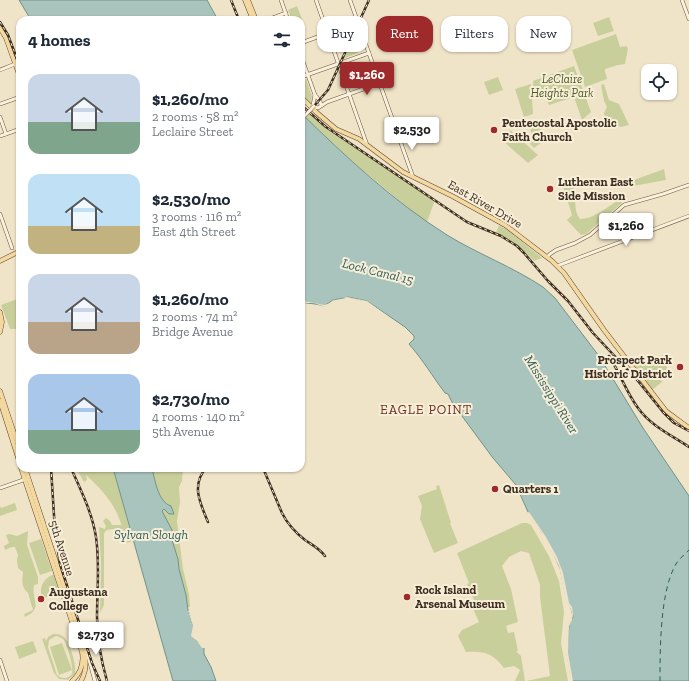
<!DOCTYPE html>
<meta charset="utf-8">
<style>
:root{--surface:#fff;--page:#f6f6f7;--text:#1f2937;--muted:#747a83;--accent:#9e2a2b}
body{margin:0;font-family:"Zilla Slab",serif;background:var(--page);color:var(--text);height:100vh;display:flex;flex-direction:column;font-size:15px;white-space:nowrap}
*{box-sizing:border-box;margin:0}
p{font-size:13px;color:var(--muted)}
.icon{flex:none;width:22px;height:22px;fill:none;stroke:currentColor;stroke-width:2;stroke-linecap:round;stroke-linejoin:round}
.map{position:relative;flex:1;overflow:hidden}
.panel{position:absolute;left:16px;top:16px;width:289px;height:456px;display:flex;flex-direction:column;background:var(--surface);border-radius:12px;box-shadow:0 1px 3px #0004}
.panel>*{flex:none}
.hud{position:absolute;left:317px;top:16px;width:312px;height:36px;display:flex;gap:8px}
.tools{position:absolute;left:641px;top:64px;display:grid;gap:8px}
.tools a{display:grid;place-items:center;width:36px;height:36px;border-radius:8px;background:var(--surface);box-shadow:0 1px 3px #0004;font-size:20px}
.price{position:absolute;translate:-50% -34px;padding:0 9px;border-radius:4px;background:#fff;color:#222;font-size:13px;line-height:26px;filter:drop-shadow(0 1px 2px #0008)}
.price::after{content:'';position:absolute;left:50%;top:24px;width:12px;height:9px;margin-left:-6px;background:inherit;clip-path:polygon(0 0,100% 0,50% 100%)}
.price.on{background:var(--accent);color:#fff}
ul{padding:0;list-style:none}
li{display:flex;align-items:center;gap:12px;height:100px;padding:0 12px}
li span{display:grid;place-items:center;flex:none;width:112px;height:80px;border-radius:12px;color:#555}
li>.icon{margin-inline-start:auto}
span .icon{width:48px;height:48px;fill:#fffc;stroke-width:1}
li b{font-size:17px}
h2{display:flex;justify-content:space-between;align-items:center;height:48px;padding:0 12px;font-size:17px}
.pill{padding:0 14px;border-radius:12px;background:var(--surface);box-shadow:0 1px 3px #0004;font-size:14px;line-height:36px}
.pill.on{background:var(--accent);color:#fff}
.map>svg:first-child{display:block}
</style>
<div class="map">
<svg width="689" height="681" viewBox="0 0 689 681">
<rect width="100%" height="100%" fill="#f0e4c8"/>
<g fill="#c9cf9b" fill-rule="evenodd">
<polygon points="297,6 305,27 301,28 301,20 292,20 288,10"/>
<polygon points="609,17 614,31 598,36 593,23"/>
<polygon points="357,29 362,43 357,45 358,53 343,59"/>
<polygon points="616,34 620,47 626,46 628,48 625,64 618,65 605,69 605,71 607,79 585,87 572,50"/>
<polygon points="574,66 591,112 582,120 574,97 549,105 543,92 534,95 533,81"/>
<polygon points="498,77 503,90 489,95 484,82"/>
<polygon points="306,79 312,96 311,104 301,94 301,81"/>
<polygon points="531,84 533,114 524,117 515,89"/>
<polygon points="604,84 609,100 619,104 629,125 621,127 616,125 611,126 606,122 604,113 607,107 604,101 601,85"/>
<polygon points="309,114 329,131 435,200 427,222 418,216 355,164 306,118"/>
<path d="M532 120 538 123 545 138 541 143 534 148 530 144C533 136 531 130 528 122Z"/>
<polygon points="510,130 538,155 528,163 503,141"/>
<polygon points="664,169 666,180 633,186 631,181"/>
<path d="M561 180 564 181 569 188 573 187C578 198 572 209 580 219 597 218 607 206 621 199L622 203 586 234 581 235 567 220 572 215Z"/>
<path d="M499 225 507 230 542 258 534 261C523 249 510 240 496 233Z"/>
<polygon points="20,298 20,329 10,329 1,305"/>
<polygon points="641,355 644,361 663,355 668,371 667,375 661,379 662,382 652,390 629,360"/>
<path d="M76 468H113L133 541 127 543 123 529 121 530 119 528 107 530 104 533V605L100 613 101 564 99 527 105 529 106 526 103 521 106 518 110 521 112 525H121L122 527C115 503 103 491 86 475L87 480 84 482Z"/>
<polygon points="152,468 183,468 182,481 179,487 180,502 177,521 183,569 189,594 190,607 187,607 186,595 179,569 178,559 159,512"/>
<polygon points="439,485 451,523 450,523 458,543 434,553 420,519 422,506 418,496 437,489 436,486"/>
<polygon points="15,503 17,510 0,516 0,506 1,508"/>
<path d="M522 523H527L531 525 549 556 559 581 564 612 561 643 568 681H526L550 676 540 597V585L529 553 521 551 509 557 502 566 511 589 518 622 506 626 508 633 514 632 518 651H516L521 656 525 681H515L520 670 514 666 504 668C493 653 484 651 466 652L458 636 462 630 479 622 474 611 476 604 467 584 469 583 457 553Z"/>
<path d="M28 531 27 545 38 577V584L34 585C31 600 44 608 25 617L24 614 33 610 28 593C21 587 22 581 23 572L18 568 17 560 18 555 15 547H12L5 550 4 546 9 543 6 535 9 534 17 536Z"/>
<polygon points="41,539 52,571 40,575 29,543"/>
<path d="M52 575H54L59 592 42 599C39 588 42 580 52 575Z"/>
<path d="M53 634C57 634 61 634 65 638 70 643 77 667 75 674L68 680 59 679 54 673 42 639 45 638 46 641 48 637ZM56 636C59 637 60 637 63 639 67 643 74 668 72 674 68 679 62 679 57 675L48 647 49 640Z"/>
<polygon points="33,641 37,652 19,659 15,647"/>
<polygon points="62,643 72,670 59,675 50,647"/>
</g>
<g fill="#a9c4bc" stroke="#6f938a">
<polygon points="19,0 207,0 218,20 31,20"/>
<path d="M301 113C346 157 393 201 447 235 478 254 513 267 543 287L555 298 599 356 643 428 689 496V681H572L567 654 569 624 573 617 571 608 567 602 560 568 547 540 528 512 516 485 493 458 453 404 448 394 445 393C433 377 423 360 409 344L414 339V336L405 327 367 301 348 297 333 300 324 306C315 303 309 304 301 302Z"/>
<path d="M113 468H152C155 480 158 502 171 506L174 514H169L164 509 162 511 172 530 171 537 178 559 179 569 186 595 188 610 194 628 192 636 204 648V654L211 667 216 681H173Z"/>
</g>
<g fill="#f0e4c8">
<polygon points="347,297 367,301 411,333 371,305 363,301 350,298 343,298 334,300 325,307 314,303 301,303 301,301 315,303 324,305 331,303 333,300"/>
<polygon points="529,512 546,537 557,557 563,573 569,603 572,607 573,614 572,620 569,626 568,653 573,681 571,681 566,653 567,626 572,617 571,609 566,602 559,566 541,532 527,513"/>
<polygon points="190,610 189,612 196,628 194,636 206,648 202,648 197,641 191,636 193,626 188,611"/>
</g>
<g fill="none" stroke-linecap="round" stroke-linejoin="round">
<path stroke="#2f5d5a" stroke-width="1" stroke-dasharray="5 4" stroke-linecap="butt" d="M660 681C660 649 660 591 676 564 679 559 685 554 689 550"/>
<defs>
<g id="secondary">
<polyline points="281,0 288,20"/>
<polyline points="316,0 367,145"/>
<polyline points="350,0 413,177"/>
<polyline points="682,0 689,19"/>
<polyline points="267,20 286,13"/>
<polyline points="301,43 358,22"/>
<polyline points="301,56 315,95 320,101 321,105"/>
<polyline points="0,70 15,64"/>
<polyline points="301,77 369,53"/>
<polyline points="315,95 313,105 315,107 318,108 327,102 380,83"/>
<polyline points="0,104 20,97"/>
<polyline points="0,117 6,134"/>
<polyline points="0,136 20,129"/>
<polyline points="0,214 12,248"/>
<polyline points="547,257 550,254 556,250 575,243 590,235 624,205 663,194 689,185"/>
<polyline points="557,266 689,216"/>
<polyline points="0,488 26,479"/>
<polyline points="86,649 95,681"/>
<polyline points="0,660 7,681"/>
</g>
<g id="primary">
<polyline points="245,0 253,20"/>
<polyline points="248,0 256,20"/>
<polyline points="0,28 6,38 20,77"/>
<polyline points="301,97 316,112 336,129 359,139 403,172 452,196 505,225 552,261 564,273 604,330 666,411 689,428"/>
<polyline points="0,261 20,251"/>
<polyline points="0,312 2,322 0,332"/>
<polyline points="0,391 20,451"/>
<polyline points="0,401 20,464"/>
<path d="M21 468 82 652C84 664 81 673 72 681"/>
<path d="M25 468 82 640C85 655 89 667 81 681"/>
</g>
</defs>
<use href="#secondary" stroke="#6f573f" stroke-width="4"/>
<use href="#primary" stroke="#5b4430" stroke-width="5"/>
<use href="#secondary" stroke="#faf1dc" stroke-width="3"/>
<use href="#primary" stroke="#f3d9a0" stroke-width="4"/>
<defs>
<g id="rail">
<polyline points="231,0 239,20"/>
<polyline points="0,22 8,35 20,67"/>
<polyline points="301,105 326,127 467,222 501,236 517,246 524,253 548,281 568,301 593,333 638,381 663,412 674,423 689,431"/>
<polyline points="301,121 328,90 369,0"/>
<path d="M609 356C620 373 626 392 638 408 651 426 671 435 689 447"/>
<polyline points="51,468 55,531 60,564 92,663 100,681"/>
<path d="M71 468C81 491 92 512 96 537 100 564 97 591 97 617 97 639 101 660 107 681"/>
<path d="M206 468C191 485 200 503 208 522"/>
<path d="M263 468 282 513C287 523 296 533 305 540 312 545 319 548 325 556"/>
</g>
</defs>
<use href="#rail" stroke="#3d2e20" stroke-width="2.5"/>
<use href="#rail" stroke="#f7eed8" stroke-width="1" stroke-dasharray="3" stroke-linecap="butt"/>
<defs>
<polyline id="secondary-bridge" points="301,120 314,106"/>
</defs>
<use href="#secondary-bridge" stroke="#6f573f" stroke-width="4" stroke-linecap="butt"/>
<use href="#secondary-bridge" stroke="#faf1dc" stroke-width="3"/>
</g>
<g fill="#9e2a2b" stroke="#f7eed8" stroke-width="1.5">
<circle cx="494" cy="130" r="4"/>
<circle cx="550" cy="189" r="4"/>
<circle cx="680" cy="367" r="4"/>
<circle cx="495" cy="489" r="4"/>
<circle cx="407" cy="597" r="4"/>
<circle cx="41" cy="599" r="4"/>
</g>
<g text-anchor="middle" stroke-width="4" stroke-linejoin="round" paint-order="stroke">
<g font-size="12" font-style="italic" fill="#4d5a26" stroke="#f7eed8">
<text x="562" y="83">LeClaire<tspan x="562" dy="14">Heights Park</tspan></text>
</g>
<g font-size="12" font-weight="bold" fill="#3d2e20" stroke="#f7eed8" text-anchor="start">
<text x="502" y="127">Pentecostal Apostolic<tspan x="502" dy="14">Faith Church</tspan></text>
<text x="558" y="186">Lutheran East<tspan x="558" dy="14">Side Mission</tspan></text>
<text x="672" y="364" text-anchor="end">Prospect Park<tspan x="672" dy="14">Historic District</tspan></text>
<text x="503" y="493">Quarters 1</text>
<text x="415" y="594">Rock Island<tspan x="415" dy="14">Arsenal Museum</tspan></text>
<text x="49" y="596">Augustana<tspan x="49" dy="14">College</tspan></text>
</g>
<g font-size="12" fill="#3d2e20" stroke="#f7eed8">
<text transform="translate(485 204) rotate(30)" y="4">East River Drive</text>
<text transform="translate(62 548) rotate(72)" y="4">5th Avenue</text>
</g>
<g font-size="13" font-style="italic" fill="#2f5d5a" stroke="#f7eed8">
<text transform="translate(378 271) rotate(14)" y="5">Lock Canal 15</text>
<text transform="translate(552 394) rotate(58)" y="5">Mississippi River</text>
<text x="151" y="539">Sylvan Slough</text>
</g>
<g font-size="13" letter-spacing="1" fill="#6b2e1e" stroke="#f7eed8">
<text x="426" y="414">EAGLE POINT</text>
</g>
</g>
</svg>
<div class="tools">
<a><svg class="icon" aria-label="locate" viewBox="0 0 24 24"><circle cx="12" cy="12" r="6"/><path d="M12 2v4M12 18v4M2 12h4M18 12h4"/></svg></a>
</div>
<b class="price on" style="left:367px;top:96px">$1,260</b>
<b class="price" style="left:412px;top:151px">$2,530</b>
<b class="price" style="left:626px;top:247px">$1,260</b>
<b class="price" style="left:96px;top:656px">$2,730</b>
<div class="hud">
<a class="pill">Buy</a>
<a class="pill on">Rent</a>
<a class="pill">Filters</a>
<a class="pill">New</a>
</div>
<section class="panel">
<h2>4 homes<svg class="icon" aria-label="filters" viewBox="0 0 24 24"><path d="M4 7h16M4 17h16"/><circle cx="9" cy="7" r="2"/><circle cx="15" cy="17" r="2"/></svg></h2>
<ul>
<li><span style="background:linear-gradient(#c9d6e8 60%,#7fa58c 0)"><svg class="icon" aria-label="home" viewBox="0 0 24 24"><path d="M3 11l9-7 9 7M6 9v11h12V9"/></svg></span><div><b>$1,260/mo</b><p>2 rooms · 58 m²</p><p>Leclaire Street</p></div></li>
<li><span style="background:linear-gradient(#bfe0f5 65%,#c2b280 0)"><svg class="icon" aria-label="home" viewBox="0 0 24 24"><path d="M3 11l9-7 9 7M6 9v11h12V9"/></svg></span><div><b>$2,530/mo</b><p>3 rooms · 116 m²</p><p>East 4th Street</p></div></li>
<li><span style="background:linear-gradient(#c9d6e8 60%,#b9a48a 0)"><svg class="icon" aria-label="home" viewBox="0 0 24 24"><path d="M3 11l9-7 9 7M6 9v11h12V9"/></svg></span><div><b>$1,260/mo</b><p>2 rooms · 74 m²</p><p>Bridge Avenue</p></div></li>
<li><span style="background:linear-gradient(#a9c7e8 70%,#7fa58c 0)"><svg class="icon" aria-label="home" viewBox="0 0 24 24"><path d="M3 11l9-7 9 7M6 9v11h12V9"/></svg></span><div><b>$2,730/mo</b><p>4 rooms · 140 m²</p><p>5th Avenue</p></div></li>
</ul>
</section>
</div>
